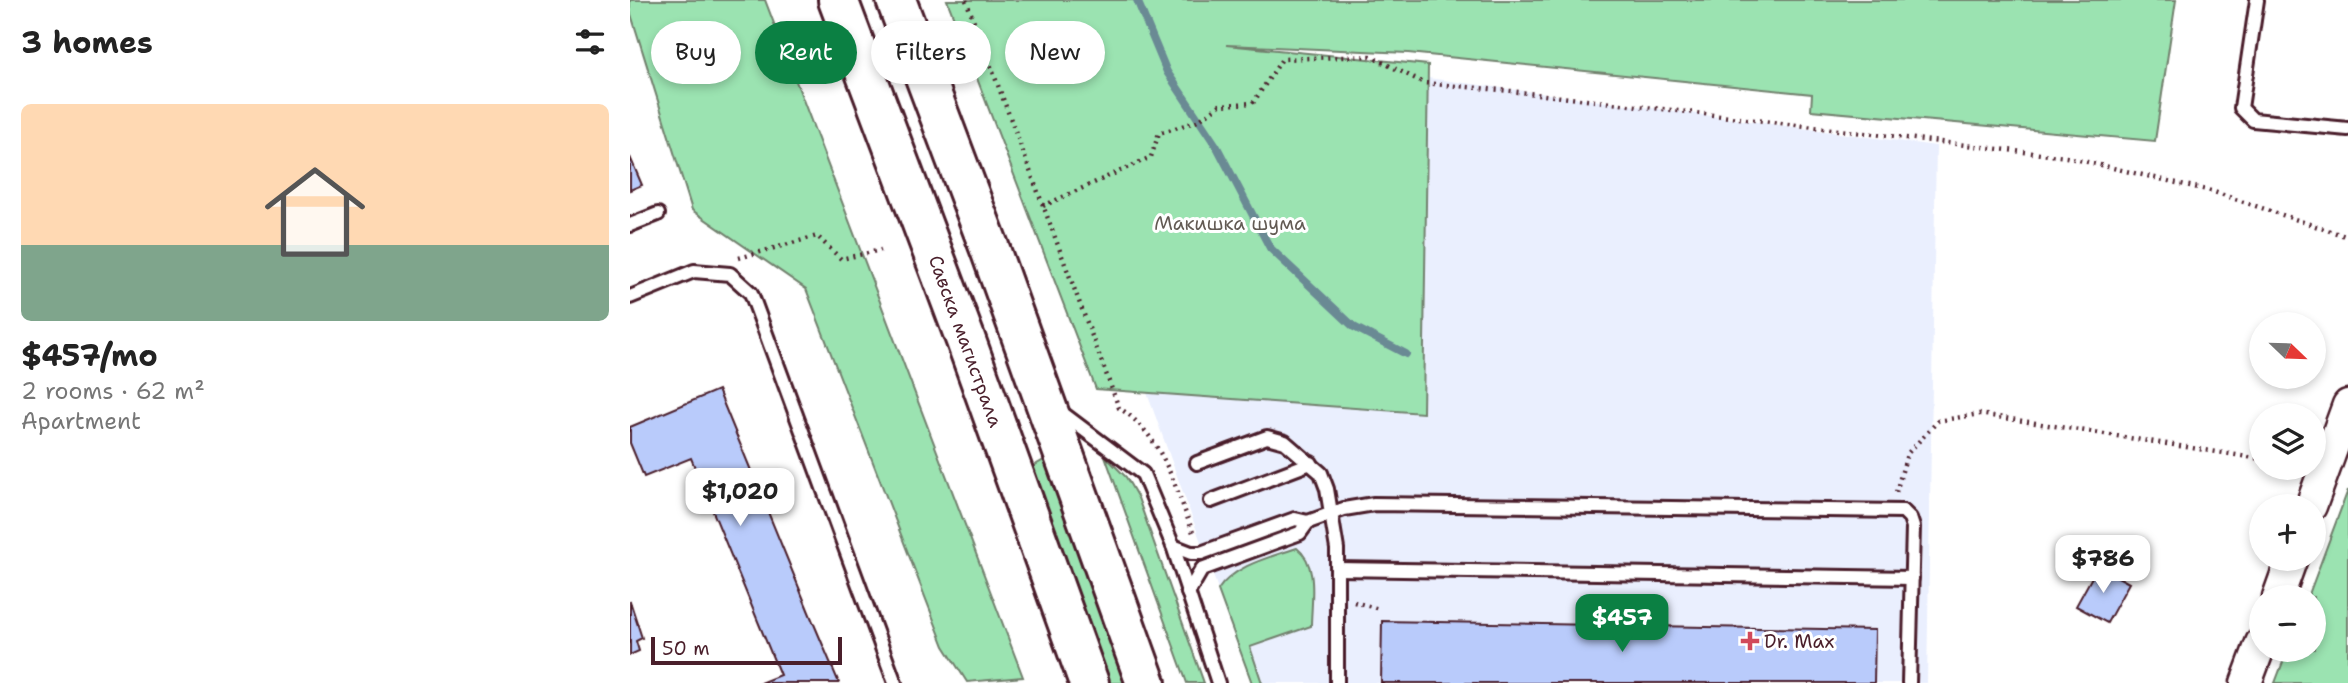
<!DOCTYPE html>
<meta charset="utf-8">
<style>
:root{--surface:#fff;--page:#f6f6f6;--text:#222;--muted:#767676;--line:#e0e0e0;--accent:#0b8043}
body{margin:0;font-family:"Shantell Sans",sans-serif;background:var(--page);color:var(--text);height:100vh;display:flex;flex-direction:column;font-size:26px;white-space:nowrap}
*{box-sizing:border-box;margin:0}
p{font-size:23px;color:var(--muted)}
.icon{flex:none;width:38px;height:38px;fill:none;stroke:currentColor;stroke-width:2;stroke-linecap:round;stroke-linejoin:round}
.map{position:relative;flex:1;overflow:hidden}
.drawer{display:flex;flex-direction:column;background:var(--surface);width:630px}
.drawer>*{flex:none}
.guide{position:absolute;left:21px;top:21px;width:665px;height:63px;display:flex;gap:14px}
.needle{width:46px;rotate:113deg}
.buttons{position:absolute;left:1619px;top:312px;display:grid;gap:14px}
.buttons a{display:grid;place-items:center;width:77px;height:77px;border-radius:50%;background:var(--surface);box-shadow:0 4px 10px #0003;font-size:35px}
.scale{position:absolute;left:21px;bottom:18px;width:191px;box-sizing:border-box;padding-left:7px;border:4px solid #4a1f2b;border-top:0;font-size:19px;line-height:24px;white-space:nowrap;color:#4a1f2b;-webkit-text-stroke:5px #fff;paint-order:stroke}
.price{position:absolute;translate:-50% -60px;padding:0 16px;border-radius:14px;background:#fff;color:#222;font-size:23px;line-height:46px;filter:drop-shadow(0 2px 4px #0008)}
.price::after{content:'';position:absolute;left:50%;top:42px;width:21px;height:16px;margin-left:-10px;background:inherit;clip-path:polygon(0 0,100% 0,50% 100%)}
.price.selected{background:var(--accent);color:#fff}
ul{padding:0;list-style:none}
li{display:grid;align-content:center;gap:14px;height:371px;padding:0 21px}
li+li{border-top:2px solid var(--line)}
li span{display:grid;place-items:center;height:217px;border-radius:10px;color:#555}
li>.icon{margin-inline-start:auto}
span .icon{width:126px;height:126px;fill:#fffc;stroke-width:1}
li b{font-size:30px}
h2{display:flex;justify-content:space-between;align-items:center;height:84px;padding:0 21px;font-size:30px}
.pill{padding:0 24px;border-radius:32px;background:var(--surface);box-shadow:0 4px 10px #0003;font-size:24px;line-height:63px}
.pill.selected{background:var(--accent);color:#fff}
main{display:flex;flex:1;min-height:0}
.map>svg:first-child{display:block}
</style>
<main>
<section class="drawer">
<h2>3 homes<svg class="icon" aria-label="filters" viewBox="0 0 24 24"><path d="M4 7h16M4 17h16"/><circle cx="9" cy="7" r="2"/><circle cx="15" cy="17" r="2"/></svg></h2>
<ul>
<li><span style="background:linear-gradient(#ffd9b3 65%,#7fa58c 0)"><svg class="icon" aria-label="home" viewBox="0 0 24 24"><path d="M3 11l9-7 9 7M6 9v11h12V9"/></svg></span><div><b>$457/mo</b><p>2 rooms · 62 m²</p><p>Apartment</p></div></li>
</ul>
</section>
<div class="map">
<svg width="1718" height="683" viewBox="0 0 1718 683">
<rect width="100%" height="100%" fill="#fff"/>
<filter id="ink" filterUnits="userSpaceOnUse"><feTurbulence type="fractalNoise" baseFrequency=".0143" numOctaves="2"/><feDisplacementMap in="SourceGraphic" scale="14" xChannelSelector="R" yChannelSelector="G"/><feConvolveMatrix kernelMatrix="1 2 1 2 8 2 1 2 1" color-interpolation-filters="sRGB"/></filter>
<g filter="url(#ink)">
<polygon fill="#eaeffe" points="798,78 1306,146 1297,683 622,683 517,393 793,413"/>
<g fill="#9be3b1" stroke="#72816e" stroke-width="2">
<polygon points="0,0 135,0 393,677 337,682 314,646 176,289 62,210 0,11"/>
<polygon points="317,0 1546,0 1525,141 1181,110 1182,94 778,53 596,45 798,65 793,413 466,389"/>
<polygon points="475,456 496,477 508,498 574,683 557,683"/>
<polygon points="414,460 498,683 479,683 400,468"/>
<polygon points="1718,490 1718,683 1645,683 1658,649 1684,649 1684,597 1678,597"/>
<path d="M667 548C689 565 681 602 681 626L620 647 632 683H622L588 590C604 565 641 557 667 548Z"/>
</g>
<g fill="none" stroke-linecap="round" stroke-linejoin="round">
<polyline stroke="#6b8a94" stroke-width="8" points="507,0 537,72 587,147 640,248 724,327 776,354"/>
</g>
<g fill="#b9cbfb" stroke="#4a1f2b" stroke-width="2">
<polygon points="0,157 12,185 0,190"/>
<polygon points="88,390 181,617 209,683 130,683 150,675 61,458 14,477 0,443 0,427"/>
<polygon points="1468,566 1499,583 1477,623 1446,606"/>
<polygon points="0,601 12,638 6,641 9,651 0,655"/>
<polygon points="752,621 1245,630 1244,683 751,683"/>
</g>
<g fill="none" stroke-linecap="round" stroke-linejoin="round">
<defs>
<g id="service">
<polyline points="1627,0 1611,108 1623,120 1718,129"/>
<polyline points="0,225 28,214"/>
<polyline points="0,297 64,271 100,274 121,293 265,683"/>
<polyline points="428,410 513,474 543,546 588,683"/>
<polyline points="567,463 637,437 655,442 691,473 697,489 707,549 707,683"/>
<polyline points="581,501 681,463"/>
<polyline points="543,546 561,553 571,553 665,519 678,522 714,509 744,504 1273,511 1280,518 1283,527 1279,683"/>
<polyline points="707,569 1282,578"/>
<polyline points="558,593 572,569 670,533 678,522"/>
</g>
<g id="tertiary">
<polyline points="1681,506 1718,405"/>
<polyline points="1648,597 1662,558"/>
<polyline points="1616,683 1631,643"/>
</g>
<g id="primary">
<polyline points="208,0 335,338 459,683"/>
<polyline points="266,0 361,252 516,683"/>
</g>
</defs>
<use href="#service" stroke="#4a1f2b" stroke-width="18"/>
<use href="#tertiary" stroke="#4a1f2b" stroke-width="35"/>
<use href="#primary" stroke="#4a1f2b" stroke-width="44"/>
<g stroke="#4a1f2b" stroke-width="4.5" stroke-dasharray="2 5" stroke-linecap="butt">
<path d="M336 0 489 408C533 435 546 490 564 535"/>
<polyline points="413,206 521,157 529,133 568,121 590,105 623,103 652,59 740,56 794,83 881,91 1436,157 1581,191 1718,237"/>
<polyline points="109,258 187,236 211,259 251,250"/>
<polyline points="1266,492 1277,454 1308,421 1349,414 1631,459"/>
<polyline points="724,602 749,609"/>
</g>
<use href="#service" stroke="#fff" stroke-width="12"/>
<use href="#tertiary" stroke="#fff" stroke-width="30"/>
<use href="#primary" stroke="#fff" stroke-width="38"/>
</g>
</g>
<path fill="#d1495b" stroke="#fff" stroke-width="2.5" d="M1116.5 630.5h7v7h7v7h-7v7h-7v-7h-7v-7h7z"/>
<g text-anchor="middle" stroke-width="6" stroke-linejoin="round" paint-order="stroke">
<g font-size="19" fill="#625a53" stroke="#fff">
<text x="600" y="230">Макишка шума</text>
</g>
<g font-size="19" fill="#4a1f2b" stroke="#fff">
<text transform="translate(336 341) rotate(70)" y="7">Савска магистрала</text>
</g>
<g font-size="19" fill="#4a1f2b" stroke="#fff" text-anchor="start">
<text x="1134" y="648">Dr. Max</text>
</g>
</g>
</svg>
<div class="buttons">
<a><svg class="needle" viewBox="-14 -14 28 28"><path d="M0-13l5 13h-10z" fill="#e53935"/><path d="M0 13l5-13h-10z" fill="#767676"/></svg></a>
<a><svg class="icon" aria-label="layers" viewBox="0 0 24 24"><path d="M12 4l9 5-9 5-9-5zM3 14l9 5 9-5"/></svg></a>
<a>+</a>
<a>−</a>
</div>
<div class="scale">50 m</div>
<b class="price" style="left:110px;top:528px">$1,020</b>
<b class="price" style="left:1473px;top:595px">$786</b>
<b class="price selected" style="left:992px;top:654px">$457</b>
<div class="guide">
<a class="pill">Buy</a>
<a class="pill selected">Rent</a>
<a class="pill">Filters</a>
<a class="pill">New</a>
</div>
</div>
</main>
